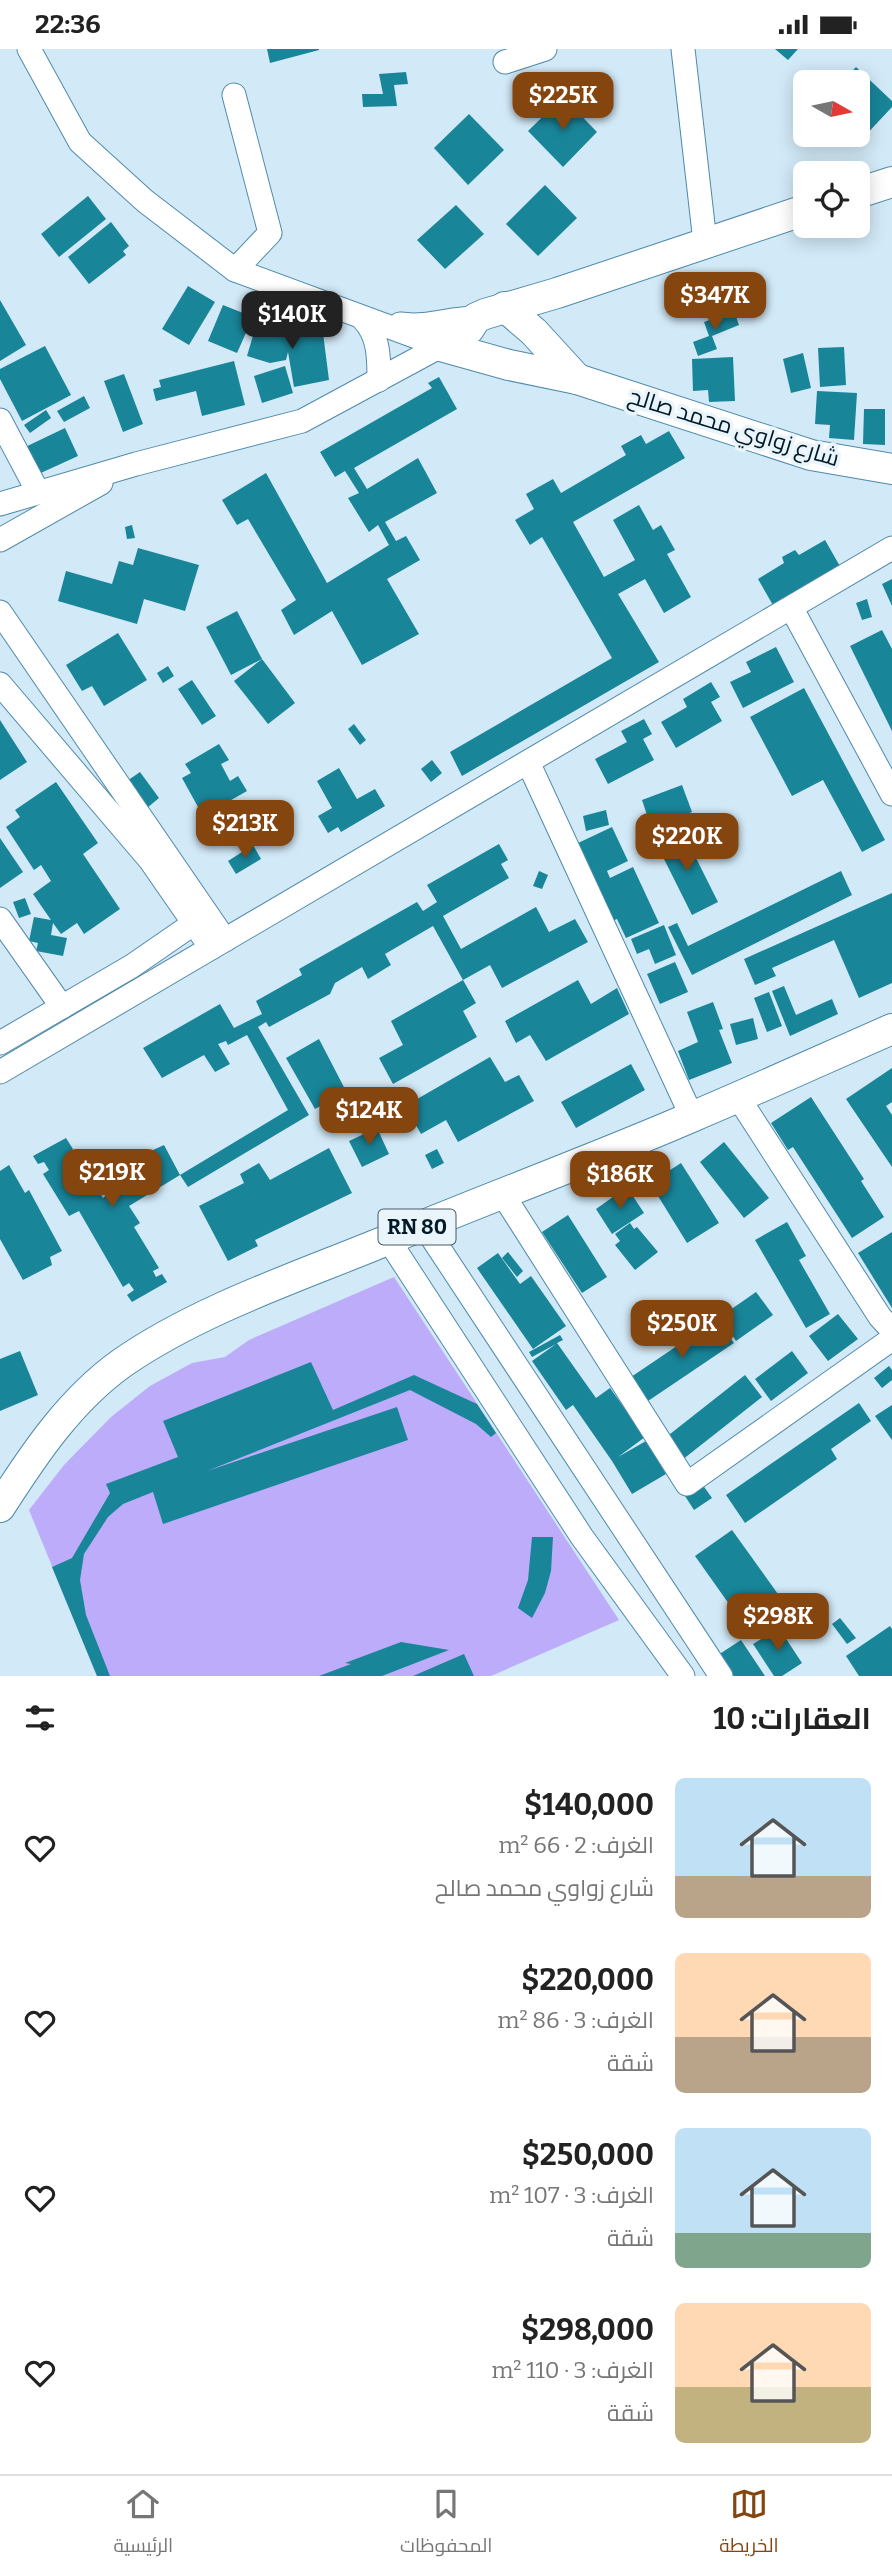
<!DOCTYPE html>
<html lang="ar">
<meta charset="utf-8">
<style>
:root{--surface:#fff;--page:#f6f6f6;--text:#222;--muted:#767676;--line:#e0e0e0;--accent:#85450e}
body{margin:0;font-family:Bitter,Cairo,serif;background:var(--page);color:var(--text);direction:rtl;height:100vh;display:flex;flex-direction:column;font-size:26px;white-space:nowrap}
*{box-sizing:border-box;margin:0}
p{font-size:23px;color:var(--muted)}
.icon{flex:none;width:38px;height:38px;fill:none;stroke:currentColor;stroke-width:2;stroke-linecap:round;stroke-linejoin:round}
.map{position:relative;height:1627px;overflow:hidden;direction:ltr}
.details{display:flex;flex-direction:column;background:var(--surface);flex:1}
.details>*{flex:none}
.needle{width:46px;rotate:99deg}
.tools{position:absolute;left:793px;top:21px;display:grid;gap:14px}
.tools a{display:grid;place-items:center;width:77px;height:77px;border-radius:10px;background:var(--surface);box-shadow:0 4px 18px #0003;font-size:35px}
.price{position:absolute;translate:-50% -60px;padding:0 16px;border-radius:14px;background:var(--accent);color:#fff;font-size:23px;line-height:46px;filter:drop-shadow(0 2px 4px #0008)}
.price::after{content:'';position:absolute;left:50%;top:42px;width:21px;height:16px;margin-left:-10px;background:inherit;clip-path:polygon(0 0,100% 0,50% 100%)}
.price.selected{background:#222;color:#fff}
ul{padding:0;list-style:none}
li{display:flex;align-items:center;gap:21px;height:175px;padding:0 21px}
li span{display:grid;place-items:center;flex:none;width:196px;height:140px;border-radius:10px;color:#555}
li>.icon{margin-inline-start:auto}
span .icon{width:84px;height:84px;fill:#fffc;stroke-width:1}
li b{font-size:30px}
h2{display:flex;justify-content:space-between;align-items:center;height:84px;padding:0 21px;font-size:30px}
.status{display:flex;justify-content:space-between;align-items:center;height:49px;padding:0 35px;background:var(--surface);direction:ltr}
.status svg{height:19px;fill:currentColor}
.menu{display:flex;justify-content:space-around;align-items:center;height:98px;border-top:2px solid var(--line);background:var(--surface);font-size:19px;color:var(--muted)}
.menu a{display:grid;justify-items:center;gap:4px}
.menu .selected{color:var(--accent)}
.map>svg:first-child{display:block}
</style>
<div class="status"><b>22:36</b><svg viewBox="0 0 49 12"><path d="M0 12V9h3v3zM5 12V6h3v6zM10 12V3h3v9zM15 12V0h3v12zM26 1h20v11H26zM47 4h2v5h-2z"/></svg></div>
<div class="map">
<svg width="892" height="1627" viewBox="0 0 892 1627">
<rect width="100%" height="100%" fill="#d2e9f7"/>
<polygon fill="#bdacf9" points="394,1228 619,1571 491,1627 97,1627 29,1461 64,1416 111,1368 150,1337 192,1314 225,1308 249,1291"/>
<g fill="#198599">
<polygon points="267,0 319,0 319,1 270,14"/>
<polygon points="775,0 798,0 788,11"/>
<polygon points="856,18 892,52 892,58 863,89 858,84 858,33 842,33"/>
<polygon points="406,23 408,35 394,36 397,57 363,58 362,45 383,45 379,25"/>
<polygon points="563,48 597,83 563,118 528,82"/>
<polygon points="469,65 504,101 468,136 434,99"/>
<polygon points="545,136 577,169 538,207 506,175"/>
<polygon points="88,147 106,170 59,208 41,185"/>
<polygon points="456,156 484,185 445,220 417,191"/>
<polygon points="111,173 129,197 123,202 126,206 89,235 68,208"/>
<polygon points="188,237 215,253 189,296 162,280"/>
<polygon points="0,251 26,296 0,312"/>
<polygon points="223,256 253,268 237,304 208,292"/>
<polygon points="734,262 739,276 712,287 717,300 698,307 693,293 709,287 704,273"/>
<polygon points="285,272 323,284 329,331 294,338 288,303 286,311 270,314 247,307 257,273 282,281"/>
<polygon points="45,297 71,346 22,372 0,330 0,320"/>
<polygon points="844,298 846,336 820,338 818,299"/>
<polygon points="803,304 811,339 791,344 783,310"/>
<polygon points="733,308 735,352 709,353 708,341 693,342 692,310"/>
<polygon points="234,312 245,356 202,367 196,342 156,352 153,340 161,338 159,331"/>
<polygon points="285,317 293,344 262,354 254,327"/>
<polygon points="124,325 143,375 123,383 104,332"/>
<polygon points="439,328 457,360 354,419 367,440 418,409 437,444 385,473 396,492 406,487 420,511 387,530 419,585 362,616 332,562 294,586 281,561 296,551 248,470 237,476 222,451 266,424 327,534 389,496 378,476 369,483 348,449 359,444 345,422 335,428 320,403 432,339 428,334"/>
<polygon points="817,342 857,344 854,391 829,389 830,376 815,375"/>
<polygon points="84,347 90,359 64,373 57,362"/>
<polygon points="864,360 885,360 885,396 863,395"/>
<polygon points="46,361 51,369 30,384 24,376"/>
<polygon points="65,379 78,407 32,428 19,401"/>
<polygon points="669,382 685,409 573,473 604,528 635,511 613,471 639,456 653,481 661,476 675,501 667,505 691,548 664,564 645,530 618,545 659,613 462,727 450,703 612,609 542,488 530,496 515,471 534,460 526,445 553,430 561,444 626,406 621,397 641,386 646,395"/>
<polygon points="132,476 135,489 127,490 125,478"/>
<polygon points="825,491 841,519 774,558 758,530 784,514 782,508 795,501 799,506"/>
<polygon points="138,499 199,516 185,562 144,550 137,575 58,552 66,522 112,535 119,512 133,516"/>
<polygon points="892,530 892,557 882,535"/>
<polygon points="867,550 872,568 862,571 856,554"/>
<polygon points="237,562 262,610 231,626 206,578"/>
<polygon points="882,581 892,600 892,682 850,597"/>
<polygon points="118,584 147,631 104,657 92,637 82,642 66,616"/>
<polygon points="776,598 794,633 743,659 730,633 751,623 746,613"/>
<polygon points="262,610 295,654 268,675 234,632"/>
<polygon points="168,617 174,627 163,634 157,624"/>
<polygon points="192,631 216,667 202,676 178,640"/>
<polygon points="711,633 720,648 711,653 722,672 676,699 661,673 687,658 683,650"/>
<polygon points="804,639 885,791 862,803 823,731 792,747 750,668"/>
<polygon points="644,670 652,685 643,690 654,711 608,735 595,710 627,693 621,682"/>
<polygon points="0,671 27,713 0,731"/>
<polygon points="354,675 366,691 360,696 348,680"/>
<polygon points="219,695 229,711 221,715 230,732 238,727 247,742 203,767 182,729 191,724 185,715"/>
<polygon points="432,711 442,724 431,733 421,720"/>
<polygon points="339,719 357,750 375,740 385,757 341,783 338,778 328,784 318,767 332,759 317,732"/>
<polygon points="140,723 159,749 147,759 127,732"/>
<polygon points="56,733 98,794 83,805 120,860 84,885 77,874 61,885 53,874 51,886 67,889 63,907 36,902 38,894 29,892 34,868 51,871 33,845 51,832 41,816 34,821 6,778 20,768 15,761"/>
<polygon points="682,736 692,763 651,778 642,751"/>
<polygon points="606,761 609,776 586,782 583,767"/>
<polygon points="612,778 628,812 607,822 610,829 633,818 659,874 626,889 617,870 612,872 576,795"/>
<polygon points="682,781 718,853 692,866 656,794"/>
<polygon points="0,789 23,823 0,839"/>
<polygon points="499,795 508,811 501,815 509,829 443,867 461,900 536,858 549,883 575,870 588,893 502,939 490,916 463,931 476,954 463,962 477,988 393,1035 379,1009 403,996 391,972 463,931 433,877 385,905 391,916 368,930 362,918 335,934 330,945 269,978 266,973 258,978 309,1066 188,1138 180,1126 288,1061 247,986 228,996 226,992 218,995 230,1015 215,1023 204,1006 162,1029 143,999 220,955 234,979 262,965 256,952 302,926 299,920 417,853 423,862 437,853 427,836"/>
<polygon points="253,796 261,810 236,825 228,812"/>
<polygon points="539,822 548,826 542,840 533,837"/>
<polygon points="841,822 852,846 692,926 668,878 677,874 688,897"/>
<polygon points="892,844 892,934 859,949 834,891 772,919 776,927 755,936 744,910"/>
<polygon points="25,849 31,865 19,869 13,853"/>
<polygon points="664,876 676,906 655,915 649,900 637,905 631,890"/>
<polygon points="675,913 688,943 660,955 647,925"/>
<polygon points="578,931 591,955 617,939 629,965 546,1012 530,986 516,994 505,972"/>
<polygon points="784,937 796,966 832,950 838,965 790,987 772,942"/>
<polygon points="769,943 782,977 767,983 754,949"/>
<polygon points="713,953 723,980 719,981 732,1014 689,1031 678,1002 698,993 687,963"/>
<polygon points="753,969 758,990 736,996 730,975"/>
<polygon points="319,990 347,1044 338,1048 346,1062 334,1069 326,1054 315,1060 286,1009"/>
<polygon points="490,1008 505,1033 519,1026 534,1052 458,1093 446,1071 421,1085 405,1057"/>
<polygon points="631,1015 645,1041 576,1079 561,1053"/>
<polygon points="892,1019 892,1053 886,1057 892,1066 892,1118 846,1050"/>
<polygon points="811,1048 864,1130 861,1132 884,1168 852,1189 793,1098 788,1101 771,1074"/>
<polygon points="377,1079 389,1105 362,1118 349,1092"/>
<polygon points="66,1089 73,1100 69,1104 72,1108 76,1105 103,1149 110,1143 103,1132 147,1105 150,1110 156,1107 153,1101 164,1096 180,1126 129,1157 140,1174 134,1178 159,1219 153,1222 156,1228 162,1225 167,1233 132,1253 127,1246 134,1241 129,1234 123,1238 79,1162 69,1167 43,1125 49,1121 44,1113 38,1115 33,1107"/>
<polygon points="724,1093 769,1149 744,1169 700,1113"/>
<polygon points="329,1099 352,1144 255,1191 258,1197 228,1212 199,1157 244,1134 240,1125 259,1114 270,1131"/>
<polygon points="437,1100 444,1114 432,1120 425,1106"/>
<polygon points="681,1114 719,1174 687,1194 650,1134"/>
<polygon points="9,1116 25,1144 29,1141 62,1202 50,1208 52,1216 23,1231 0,1190 0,1122"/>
<polygon points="627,1138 644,1164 612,1185 596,1160"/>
<polygon points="568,1166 607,1228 582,1244 542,1183"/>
<polygon points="787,1173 806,1207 799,1211 830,1265 806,1279 755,1191"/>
<polygon points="630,1174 634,1180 637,1178 658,1203 635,1221 615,1196 620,1192 615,1185"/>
<polygon points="892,1183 892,1259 858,1204"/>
<polygon points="508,1203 523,1222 517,1228 502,1209"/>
<polygon points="498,1204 520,1235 531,1227 566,1277 533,1300 477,1219"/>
<polygon points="756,1243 773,1266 736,1292 720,1268"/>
<polygon points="838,1265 858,1290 828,1312 809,1287"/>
<polygon points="717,1270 734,1294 648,1352 631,1328"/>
<polygon points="560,1286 563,1291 557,1294 596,1349 610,1339 645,1388 618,1408 646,1392 666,1425 632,1445 612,1412 573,1356 566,1361 532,1312 556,1295 532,1308 529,1303"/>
<polygon points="20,1302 38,1346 0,1362 0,1310"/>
<polygon points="792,1302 808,1324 771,1352 755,1330"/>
<polygon points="311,1313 333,1361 414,1326 477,1355 496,1384 491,1388 476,1375 410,1341 207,1422 397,1358 408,1391 163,1475 153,1443 123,1455 108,1468 84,1505 80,1531 86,1566 110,1627 97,1627 52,1518 72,1509 110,1444 106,1435 178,1408 163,1372"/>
<polygon points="889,1317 892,1321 892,1331 882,1339 874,1329"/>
<polygon points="745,1326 762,1348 682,1411 665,1389"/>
<polygon points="859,1354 871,1372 831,1400 837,1410 745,1474 726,1446"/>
<polygon points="892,1356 892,1391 875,1367"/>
<polygon points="702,1435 712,1449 694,1461 685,1447"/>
<polygon points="732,1481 788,1559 751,1586 695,1507"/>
<polygon points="532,1488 553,1488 551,1522 545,1544 532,1569 518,1559 528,1531"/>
<polygon points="840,1569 856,1589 847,1595 832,1575"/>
<polygon points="890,1577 892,1580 892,1627 859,1627 846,1607"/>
<polygon points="779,1579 802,1614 782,1627 774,1627 753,1595"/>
<polygon points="741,1591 765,1627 723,1627 712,1610"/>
<polygon points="401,1593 449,1601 382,1627 319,1627 351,1615 345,1614"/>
<polygon points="464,1605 474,1627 413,1627"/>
</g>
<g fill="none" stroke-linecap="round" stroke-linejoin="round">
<defs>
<g id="minor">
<polyline points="29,0 80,93 145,152 235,221 441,297"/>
<polyline points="683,0 705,193"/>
<polyline points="505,13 545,0"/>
<polyline points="234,46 270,184 235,221"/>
<path d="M363 270C379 286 379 309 379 331"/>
<path d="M400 275C429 279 448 269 476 269"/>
<polyline points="0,371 38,443"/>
<polyline points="0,455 136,415 302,372 441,297"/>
<polyline points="0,491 101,434"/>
<polyline points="792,560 892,745"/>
<polyline points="0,563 225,891"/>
<polyline points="0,635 150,811 211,899"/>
<polyline points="528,713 692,1068"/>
<polyline points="0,870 62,958"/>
<polyline points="0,994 132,917 206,866"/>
<polyline points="0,1023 892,499"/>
<polyline points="738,1048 880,1268 892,1281"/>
<polyline points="502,1144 687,1435 892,1290"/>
<polyline points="423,1175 721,1627"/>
<polyline points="388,1190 582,1488 683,1627"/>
</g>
<g id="major">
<polyline points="858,144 892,133"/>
<polyline points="505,258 534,283 577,330"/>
<polyline points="441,297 509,316 577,330 811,406 892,420"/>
<polyline points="441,297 469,280 476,269 485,265 557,244 805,161"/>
<path d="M0 1458C34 1405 70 1351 122 1314 198 1261 300 1227 385 1192 488 1149 592 1111 694 1067 760 1039 826 1009 892 980"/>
</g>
</defs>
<use href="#minor" stroke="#4f8aaa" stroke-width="25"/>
<use href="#major" stroke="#4f8aaa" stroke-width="32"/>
<use href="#minor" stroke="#fff" stroke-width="23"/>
<use href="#major" stroke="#fff" stroke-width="30"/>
</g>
<g text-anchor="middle" stroke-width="7" stroke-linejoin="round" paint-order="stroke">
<rect fill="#e9f4fb" stroke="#475b67" stroke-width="2" x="378.5" y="1160.5" width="77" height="35" rx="5"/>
<g font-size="21" font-weight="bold" fill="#021a27">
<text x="417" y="1185">RN 80</text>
</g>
<g font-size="23" fill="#021a27" stroke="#e9f4fb">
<text transform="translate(734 378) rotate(17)" y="8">شارع زواوي محمد صالح</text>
</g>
</g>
</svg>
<div class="tools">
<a><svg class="needle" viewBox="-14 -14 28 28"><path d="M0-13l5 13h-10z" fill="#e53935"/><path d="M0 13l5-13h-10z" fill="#767676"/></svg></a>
<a><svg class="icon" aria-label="locate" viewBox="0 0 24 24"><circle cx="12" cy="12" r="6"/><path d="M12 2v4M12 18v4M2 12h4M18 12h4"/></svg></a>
</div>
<b class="price" style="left:563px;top:83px">$225K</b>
<b class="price" style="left:715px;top:283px">$347K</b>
<b class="price selected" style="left:292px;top:302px">$140K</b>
<b class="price" style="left:245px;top:811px">$213K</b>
<b class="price" style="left:687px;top:824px">$220K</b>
<b class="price" style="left:369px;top:1098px">$124K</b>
<b class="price" style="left:112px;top:1160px">$219K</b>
<b class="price" style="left:620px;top:1162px">$186K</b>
<b class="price" style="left:682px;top:1311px">$250K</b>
<b class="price" style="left:778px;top:1604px">$298K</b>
</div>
<section class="details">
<h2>العقارات: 10<svg class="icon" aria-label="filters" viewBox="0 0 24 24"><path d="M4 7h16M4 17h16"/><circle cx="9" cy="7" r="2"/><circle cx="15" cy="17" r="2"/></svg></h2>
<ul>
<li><span style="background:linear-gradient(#bfe0f5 70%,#b9a48a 0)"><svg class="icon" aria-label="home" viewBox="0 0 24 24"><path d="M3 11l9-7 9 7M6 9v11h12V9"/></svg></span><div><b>$140,000</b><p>الغرف: 2 · 66 m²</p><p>شارع زواوي محمد صالح</p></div><svg class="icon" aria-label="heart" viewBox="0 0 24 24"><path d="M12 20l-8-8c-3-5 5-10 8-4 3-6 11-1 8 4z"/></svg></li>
<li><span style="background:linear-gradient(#ffd9b3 60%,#b9a48a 0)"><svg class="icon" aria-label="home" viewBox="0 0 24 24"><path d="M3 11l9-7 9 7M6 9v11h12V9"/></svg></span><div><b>$220,000</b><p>الغرف: 3 · 86 m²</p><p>شقة</p></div><svg class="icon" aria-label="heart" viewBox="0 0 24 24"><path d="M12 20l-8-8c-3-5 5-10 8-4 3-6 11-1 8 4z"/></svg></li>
<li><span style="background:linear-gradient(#bfe0f5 75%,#7fa58c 0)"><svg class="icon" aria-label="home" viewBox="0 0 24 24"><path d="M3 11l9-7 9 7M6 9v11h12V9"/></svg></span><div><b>$250,000</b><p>الغرف: 3 · 107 m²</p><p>شقة</p></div><svg class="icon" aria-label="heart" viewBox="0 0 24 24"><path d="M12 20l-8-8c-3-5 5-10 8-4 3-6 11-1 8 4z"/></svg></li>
<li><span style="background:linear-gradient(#ffd9b3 60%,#c2b280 0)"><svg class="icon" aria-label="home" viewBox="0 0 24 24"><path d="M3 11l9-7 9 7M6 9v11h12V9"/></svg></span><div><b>$298,000</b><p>الغرف: 3 · 110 m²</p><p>شقة</p></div><svg class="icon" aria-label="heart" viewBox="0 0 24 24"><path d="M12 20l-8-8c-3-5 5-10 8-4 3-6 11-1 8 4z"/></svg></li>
</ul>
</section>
<nav class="menu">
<a class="selected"><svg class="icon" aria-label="map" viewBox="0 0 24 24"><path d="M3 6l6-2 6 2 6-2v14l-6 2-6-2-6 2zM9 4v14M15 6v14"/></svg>الخريطة</a>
<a><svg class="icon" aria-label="saved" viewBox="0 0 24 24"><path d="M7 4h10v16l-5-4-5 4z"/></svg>المحفوظات</a>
<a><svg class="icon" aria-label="home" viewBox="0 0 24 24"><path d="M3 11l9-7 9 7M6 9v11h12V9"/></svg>الرئيسية</a>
</nav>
